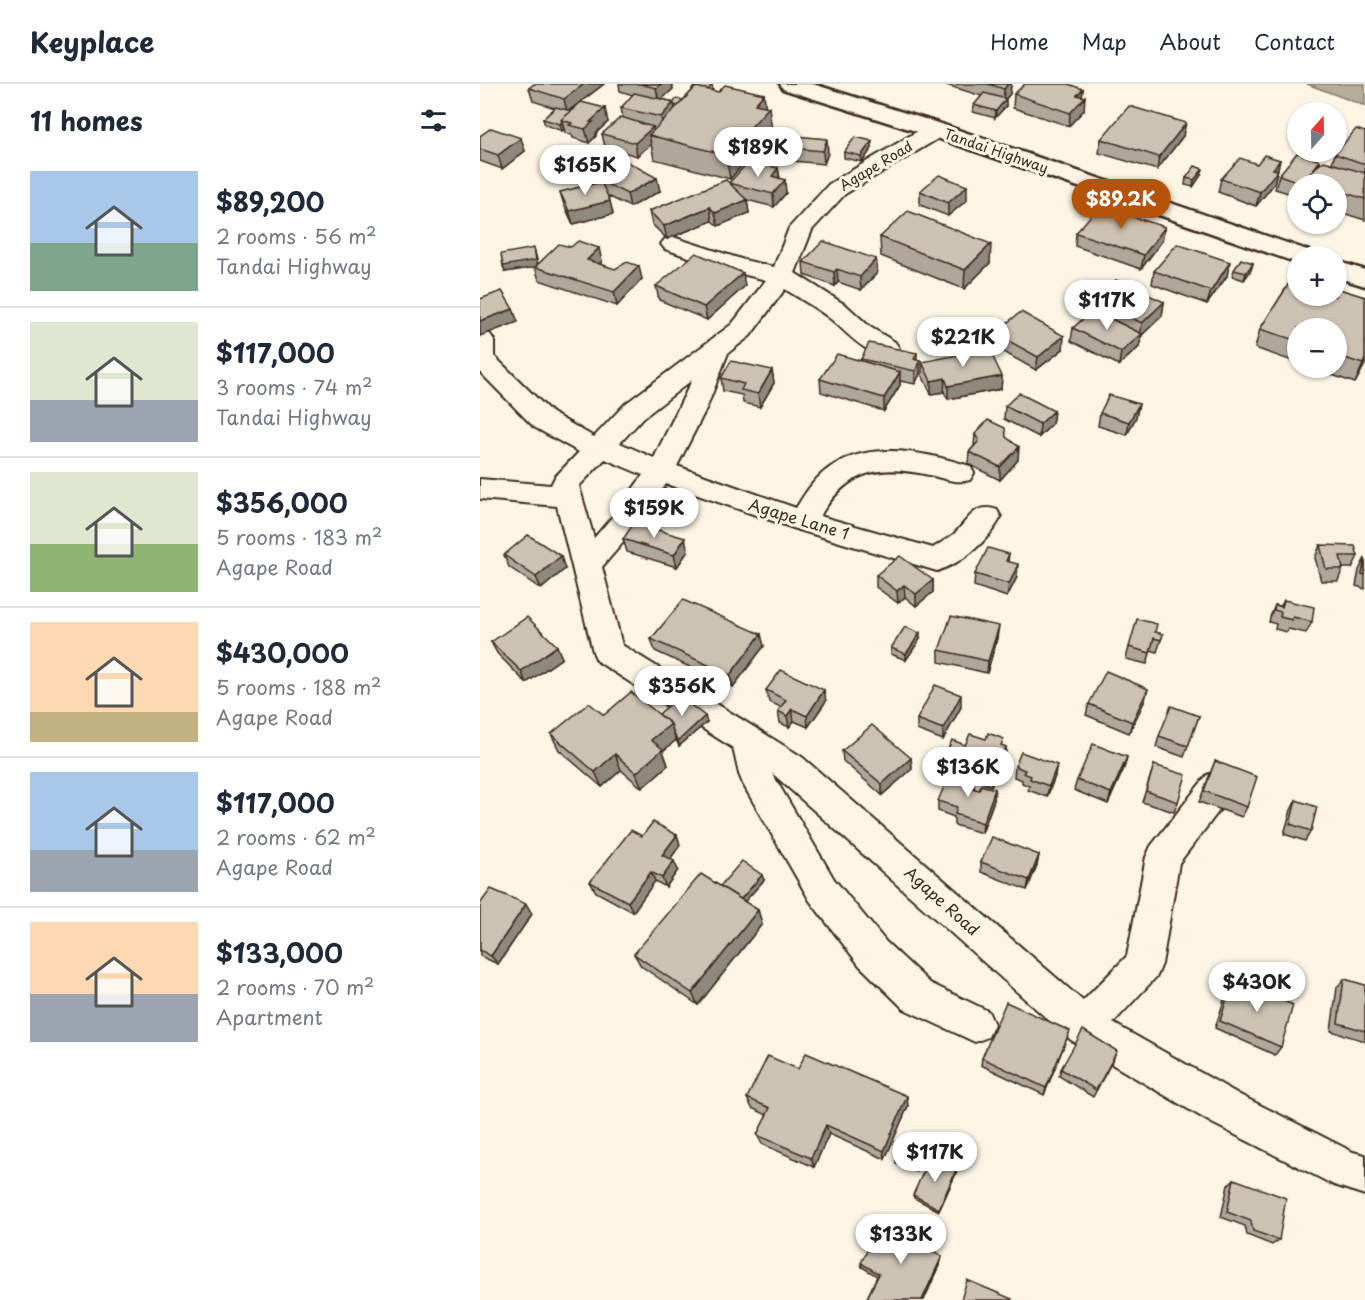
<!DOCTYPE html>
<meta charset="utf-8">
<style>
:root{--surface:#fff;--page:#f2f2f3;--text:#1f2937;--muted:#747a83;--line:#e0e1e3;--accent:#b45309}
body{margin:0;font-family:"Playpen Sans",sans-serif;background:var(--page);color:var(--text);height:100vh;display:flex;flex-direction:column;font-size:22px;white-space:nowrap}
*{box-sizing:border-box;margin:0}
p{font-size:20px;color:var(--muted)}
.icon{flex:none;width:33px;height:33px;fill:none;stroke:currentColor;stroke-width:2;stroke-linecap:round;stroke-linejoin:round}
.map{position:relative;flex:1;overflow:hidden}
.drawer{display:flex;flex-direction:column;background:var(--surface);width:480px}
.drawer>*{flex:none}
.needle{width:39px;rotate:20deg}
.buttons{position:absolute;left:807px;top:18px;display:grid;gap:12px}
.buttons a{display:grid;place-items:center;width:60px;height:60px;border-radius:50%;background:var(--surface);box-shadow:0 2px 4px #0004;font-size:30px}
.price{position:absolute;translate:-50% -51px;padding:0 14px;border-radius:21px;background:#fff;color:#222;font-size:20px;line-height:39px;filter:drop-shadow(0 2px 3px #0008)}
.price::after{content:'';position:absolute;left:50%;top:36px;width:18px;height:14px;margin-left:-9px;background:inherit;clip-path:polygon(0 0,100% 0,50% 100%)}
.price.on{background:var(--accent);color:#fff}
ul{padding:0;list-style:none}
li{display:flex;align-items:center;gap:18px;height:150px;padding:0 30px}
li+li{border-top:2px solid var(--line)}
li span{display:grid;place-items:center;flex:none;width:168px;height:120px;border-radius:0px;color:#555}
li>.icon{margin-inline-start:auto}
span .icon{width:72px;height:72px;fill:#fffc;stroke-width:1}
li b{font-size:26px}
h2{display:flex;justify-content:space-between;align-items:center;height:72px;padding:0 30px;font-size:26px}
header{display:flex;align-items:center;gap:36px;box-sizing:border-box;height:84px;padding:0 30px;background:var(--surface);border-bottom:2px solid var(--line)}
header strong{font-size:28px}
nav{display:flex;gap:33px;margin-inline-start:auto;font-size:21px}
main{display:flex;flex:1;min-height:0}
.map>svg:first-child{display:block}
</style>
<header>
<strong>Keyplace</strong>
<nav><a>Home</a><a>Map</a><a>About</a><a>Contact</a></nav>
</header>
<main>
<section class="drawer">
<h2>11 homes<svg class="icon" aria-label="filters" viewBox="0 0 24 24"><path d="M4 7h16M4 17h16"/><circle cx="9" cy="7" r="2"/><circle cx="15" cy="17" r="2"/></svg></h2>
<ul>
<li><span style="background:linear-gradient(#a9c7e8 60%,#7fa58c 0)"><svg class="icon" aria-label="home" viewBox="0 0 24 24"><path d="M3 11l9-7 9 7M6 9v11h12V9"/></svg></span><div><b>$89,200</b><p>2 rooms · 56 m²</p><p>Tandai Highway</p></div></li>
<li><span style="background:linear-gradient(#dfe7d0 65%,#9aa5b1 0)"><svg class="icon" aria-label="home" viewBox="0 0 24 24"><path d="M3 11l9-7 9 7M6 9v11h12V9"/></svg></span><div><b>$117,000</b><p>3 rooms · 74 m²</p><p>Tandai Highway</p></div></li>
<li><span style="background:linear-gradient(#dfe7d0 60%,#8fb573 0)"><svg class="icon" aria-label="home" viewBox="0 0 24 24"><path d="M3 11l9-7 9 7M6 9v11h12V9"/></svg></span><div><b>$356,000</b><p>5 rooms · 183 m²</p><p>Agape Road</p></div></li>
<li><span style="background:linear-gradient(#ffd9b3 75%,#c2b280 0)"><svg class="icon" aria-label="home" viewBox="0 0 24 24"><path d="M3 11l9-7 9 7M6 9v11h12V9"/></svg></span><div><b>$430,000</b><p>5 rooms · 188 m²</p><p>Agape Road</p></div></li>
<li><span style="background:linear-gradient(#a9c7e8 65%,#9aa5b1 0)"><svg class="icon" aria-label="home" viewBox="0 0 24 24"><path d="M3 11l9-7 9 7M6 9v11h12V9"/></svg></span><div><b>$117,000</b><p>2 rooms · 62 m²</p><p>Agape Road</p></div></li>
<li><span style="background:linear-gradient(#ffd9b3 60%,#9aa5b1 0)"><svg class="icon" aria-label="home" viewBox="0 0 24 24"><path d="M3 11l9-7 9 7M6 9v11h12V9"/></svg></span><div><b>$133,000</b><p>2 rooms · 70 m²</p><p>Apartment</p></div></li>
</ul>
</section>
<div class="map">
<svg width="885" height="1216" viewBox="0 0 885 1216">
<rect width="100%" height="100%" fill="#fcf5e5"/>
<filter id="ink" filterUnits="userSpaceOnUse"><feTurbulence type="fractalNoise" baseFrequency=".0167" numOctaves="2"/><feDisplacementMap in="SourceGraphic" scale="12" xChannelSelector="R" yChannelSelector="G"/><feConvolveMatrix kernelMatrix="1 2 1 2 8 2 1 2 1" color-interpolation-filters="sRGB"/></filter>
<g filter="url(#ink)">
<polygon fill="#b7ad9e" stroke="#85796b" stroke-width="1.5" points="827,0 885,0 885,22"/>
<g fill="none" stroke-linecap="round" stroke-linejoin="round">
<defs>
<path id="minor" d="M456 40 464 41 467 46 464 51 365 110 332 146 315 189 367 222 390 243 415 258 419 264 415 270C388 277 367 247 348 233 335 223 319 214 305 205L270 252 248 269 227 323 197 382 316 424C324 411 332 398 344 388 384 354 445 368 490 382L494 389 490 396C476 400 463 394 449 391 399 380 368 386 340 432L453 464C460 459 468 455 474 450 489 436 494 418 517 426L521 433C508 457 483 479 457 487L319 446 186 400 158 441 122 483 142 561 322 673 603 917 647 872 666 773 671 762 727 691 739 687 751 691 756 701 751 711 699 779 682 880 677 892 633 939 760 1011 873 1068 885 1071V1111L854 1101 732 1039 591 956 292 689 354 795 406 858 450 899 508 927 514 940 508 953 495 958 424 925 380 882 330 817 263 700 259 690 253 664 117 577 113 568 77 422 0 415V395L71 401 75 393 99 368 54 343 0 288V248L10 250 14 256V272L72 329 114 353 145 320 252 240 286 196 250 187 185 165 181 160 185 155 193 153 264 176 294 183 309 144 349 100 448 41ZM212 296 174 374 140 359 163 334ZM125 375 163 391 138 426 114 454 99 402Z"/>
<g id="major">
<polygon points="300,0 333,0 464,41 830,167 833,172 818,172 818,179 812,177 448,51 303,5"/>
<polygon points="856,177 885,186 885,202 856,193"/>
</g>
</defs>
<use href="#minor" stroke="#3b2a1e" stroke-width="4"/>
<use href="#major" stroke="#3b2a1e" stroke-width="5"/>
<use href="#minor" fill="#fcf5e5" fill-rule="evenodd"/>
<use href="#major" fill="#fcf5e5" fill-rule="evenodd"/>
</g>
<g fill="#afa79a" stroke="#3b2a1e" stroke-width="1.5">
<polygon points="124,0 89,27 128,38 116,49 116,52 109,59 93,54 92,51 85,49 84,45 82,47 65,41 63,35 75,24 53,17 49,4"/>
<polygon points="139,0 192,0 193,5 181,15 194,18 203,16 212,7 212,5 232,1 233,7 238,8 284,10 285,22 292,47 289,50 348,69 344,80 280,74 278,62 250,95 174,75 171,60 157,72 125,63 122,50 143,34 141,24 153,11 140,7"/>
<polygon points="463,0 531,0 530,10 525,15 526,22 515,34 493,28 494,21 502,12"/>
<polygon points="603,5 602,12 604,26 589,42 533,24 534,10"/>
<polygon points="885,48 885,136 856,127 856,100 818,100 818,112 795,105 799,91 840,77 839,81 852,79 855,70"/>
<polygon points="0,52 45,67 22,85 0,77"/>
<polygon points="703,52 677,86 619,69 621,55"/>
<polygon points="392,64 382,78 364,74 364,68"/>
<polygon points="800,76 794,100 776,122 738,108 741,95 777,80"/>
<polygon points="298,84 300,94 306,109 294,123 267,116 269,129 238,142 232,137 187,155 172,140 169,127 250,100 249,99"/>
<polygon points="721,91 713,103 705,101 706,94"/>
<polygon points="111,92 180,107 150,123 128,112 133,130 93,140 84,121 80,108 113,100"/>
<polygon points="440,107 487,116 468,132 440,121"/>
<polygon points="685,143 682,157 661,185 595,162 596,149"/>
<polygon points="400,153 510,179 484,205 401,172"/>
<polygon points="54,164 58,180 122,177 120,180 162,195 137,222 59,196 55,183 25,188"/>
<polygon points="323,178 397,189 381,206 358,198 355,202 324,191"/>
<polygon points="773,179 771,186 764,196 752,192 754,186"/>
<polygon points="674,187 747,192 727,220 672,200"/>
<polygon points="815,190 818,191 818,212 856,212 856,204 885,213 885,280 875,299 832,284 856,284 856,244 818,244 818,279 775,264 780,245"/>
<polygon points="176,202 265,202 227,236 179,216"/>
<polygon points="613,216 684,218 682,232 662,251 659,263 639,281 591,257 593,244 612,227"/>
<polygon points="514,249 583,265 556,286 513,262"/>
<polygon points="437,269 437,276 440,290 435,300 420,297 420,301 404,327 341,308 340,295 381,277 381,275"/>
<polygon points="442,278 522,292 521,305 468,315 464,308 451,310 442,291"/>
<polygon points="292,286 294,299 280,323 263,319 262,311 243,307 241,294"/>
<polygon points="659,320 656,333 647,351 618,342 620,329"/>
<polygon points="525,322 574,327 572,340 559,353 524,335"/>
<polygon points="495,350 526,353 538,376 520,396 488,380 489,368 494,362"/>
<polygon points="143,455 208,467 197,483 147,468"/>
<polygon points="840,461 878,472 872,484 863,484 858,497 841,497 835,474"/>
<polygon points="529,470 528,478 537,493 527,513 494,502 495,490"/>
<polygon points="24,471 85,485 61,505 29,483"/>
<polygon points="885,474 885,505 876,502 879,486"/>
<polygon points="396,491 453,496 453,508 436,522 425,513 418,519 396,503"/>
<polygon points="804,516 832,538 826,549 808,545 807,548 795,545 796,540 789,538 790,533 795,521 801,522"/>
<polygon points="675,548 683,550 677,568 671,566 667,580 646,575 649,563"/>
<polygon points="517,554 507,589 459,578 459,566"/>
<polygon points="171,555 284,562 253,603 175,567"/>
<polygon points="440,555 426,576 411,570 411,564"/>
<polygon points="11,558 82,574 46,599 17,569"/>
<polygon points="286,606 346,617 328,643 314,637 309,643 300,639 298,627 301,623 289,618"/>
<polygon points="665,616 649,649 606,631 609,620"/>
<polygon points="481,623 463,656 437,646 437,635"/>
<polygon points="179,630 227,638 199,662 196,656 183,667 188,681 162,704 141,686 122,703 79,666 71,650 124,631"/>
<polygon points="719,632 704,673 676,663 679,652"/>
<polygon points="485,661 523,662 526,663 525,674 523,679 518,677 517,687 511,702 495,696 494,705 499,706 515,705 514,716 502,749 474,741 474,733 458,727 458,717 474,701 478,690 464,685 464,674"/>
<polygon points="362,667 431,674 432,685 402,711 363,677"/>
<polygon points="647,673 644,684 628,720 594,706 597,696"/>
<polygon points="735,677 767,723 762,733 719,718"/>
<polygon points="674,681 698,718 694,728 662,718"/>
<polygon points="535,682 575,692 567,713 548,706 549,702 542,699 542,696 534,693"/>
<polygon points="816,716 831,747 825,757 804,750 811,726"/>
<polygon points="197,751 200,761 190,775 198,786 186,803 175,797 153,828 116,808 110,798 162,752"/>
<polygon points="559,771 557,781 547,806 501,788 501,778"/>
<polygon points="284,796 264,818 278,826 282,840 218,921 161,882 154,870 240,802"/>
<polygon points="0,820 46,820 52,830 18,880 0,872"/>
<polygon points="753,895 801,963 795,971 735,944 748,904"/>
<polygon points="864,895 885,901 885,957 851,947 857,903"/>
<polygon points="587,954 564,1011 501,981 502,974"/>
<polygon points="634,974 613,1013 579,992 581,985"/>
<polygon points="318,985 428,1022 405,1075 349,1050 334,1083 282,1060 277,1051 287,1031 272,1024 267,1014"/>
<polygon points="445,1062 445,1065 437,1088 416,1080 416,1077"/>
<polygon points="476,1089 459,1127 434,1114 433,1111"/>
<polygon points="754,1095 799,1156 792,1161 767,1151 765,1142 741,1133 748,1101"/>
<polygon points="425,1153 451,1158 447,1164 462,1172 461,1177 444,1216 388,1216 387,1214 397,1192 382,1183 381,1179"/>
</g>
<g fill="#8f887d" stroke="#3b2a1e" stroke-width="1.5">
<polygon points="104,0 124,0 87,28 84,15"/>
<polygon points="181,0 192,0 193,5 179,18 176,4"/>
<polygon points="528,0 531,0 530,10 523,18 524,5"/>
<polygon points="603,5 602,17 605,13 604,26 589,42 590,29 597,11"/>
<polygon points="284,10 286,26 289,23 292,47 250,95 246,71 275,20"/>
<polygon points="526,15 526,22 515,34 516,27"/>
<polygon points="194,18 196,31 183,46 181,33"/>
<polygon points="125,24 128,38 116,49 116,52 109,59 105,45 110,38"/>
<polygon points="82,38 84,45 82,47 80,40"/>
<polygon points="706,39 703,52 677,86 679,73"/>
<polygon points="173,43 175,53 169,51 171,60 157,72 155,59"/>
<polygon points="41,54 45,67 22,85 18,71"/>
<polygon points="347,55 348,69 344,80 343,67"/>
<polygon points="392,57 392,64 382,78 381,72"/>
<polygon points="800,76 794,100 776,122 780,108 793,85"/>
<polygon points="840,77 836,90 826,97 825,100 822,100"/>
<polygon points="298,84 300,98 292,92"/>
<polygon points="723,85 721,91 713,103 714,96"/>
<polygon points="177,94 180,107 150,123 147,110"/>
<polygon points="305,96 306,109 294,123 293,110"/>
<polygon points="487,102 487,116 468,132 468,119"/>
<polygon points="267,116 269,129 238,142 235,129"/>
<polygon points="130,117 133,130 93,140 89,127"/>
<polygon points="230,123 232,137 187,155 184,142"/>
<polygon points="685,143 682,157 661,185 664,171"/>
<polygon points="511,160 510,179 484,205 485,186"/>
<polygon points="54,164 58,183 25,188 23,182"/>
<polygon points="119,164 122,177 111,189 107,176"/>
<polygon points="396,175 397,189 381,206 380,193"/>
<polygon points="750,178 747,192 727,220 731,207"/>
<polygon points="773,179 771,186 764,196 766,189"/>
<polygon points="159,182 162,195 137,222 134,208"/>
<polygon points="357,185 358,198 355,202 354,188"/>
<polygon points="263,189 265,202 227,236 224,223"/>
<polygon points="684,218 682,232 662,251 659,263 639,281 641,268 660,251 662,239"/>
<polygon points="33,225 38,238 0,252 0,237"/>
<polygon points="584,252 583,265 556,286 558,273"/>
<polygon points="885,275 885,280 875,299 883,280"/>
<polygon points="440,277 440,290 435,300 435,287"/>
<polygon points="292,286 294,299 280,323 278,310"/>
<polygon points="420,288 420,301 404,327 404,314"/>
<polygon points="522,292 521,305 468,315 468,302"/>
<polygon points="465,294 464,308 451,310 451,297"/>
<polygon points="659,320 656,333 647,351 649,338"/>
<polygon points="574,327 572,340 559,353 560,340"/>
<polygon points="539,363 538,376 520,396 520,383"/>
<polygon points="205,454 208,467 197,483 194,471"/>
<polygon points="81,472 85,485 61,505 56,493"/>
<polygon points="538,480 537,493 527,513 529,500"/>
<polygon points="453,496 453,508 436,522 436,510"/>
<polygon points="424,501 425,513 418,519 417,507"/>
<polygon points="519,542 517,554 507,589 508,577"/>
<polygon points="440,549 440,555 426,576 426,570"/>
<polygon points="281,550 284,562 253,603 250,591"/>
<polygon points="77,562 82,574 46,599 41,587"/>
<polygon points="668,605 665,616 649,649 652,638"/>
<polygon points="344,606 346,617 328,643 327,632"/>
<polygon points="481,611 481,623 463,656 463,645"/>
<polygon points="312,625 314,637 309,643 307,632"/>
<polygon points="225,632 227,638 199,662 198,657"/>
<polygon points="191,640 196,656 183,667 188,681 162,704 156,689 171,656"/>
<polygon points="526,663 525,674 523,679 524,668"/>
<polygon points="135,670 141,686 122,703 115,688"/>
<polygon points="647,673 644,684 628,720 631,709"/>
<polygon points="431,674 432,685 402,711 402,700"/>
<polygon points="518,677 517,687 511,702 512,691"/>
<polygon points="577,681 575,692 567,713 569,702"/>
<polygon points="515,705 514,716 502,749 503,739"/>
<polygon points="197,751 200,761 186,781 182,771"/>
<polygon points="559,771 557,781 547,806 549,796"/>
<polygon points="194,777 198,786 186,803 182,794"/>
<polygon points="171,788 175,797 153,828 148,818"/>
<polygon points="282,791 284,796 258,825 256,820"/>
<polygon points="46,820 52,830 18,880 11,872"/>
<polygon points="278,826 282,840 218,921 212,909"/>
<polygon points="590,947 587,954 564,1011 566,1004"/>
<polygon points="427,1012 428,1022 405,1075 404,1067"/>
<polygon points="346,1041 349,1050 334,1083 331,1074"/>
<polygon points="445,1062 445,1065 437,1088 437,1085"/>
<polygon points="476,1086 476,1089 459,1127 459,1125"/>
<polygon points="451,1153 451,1158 446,1168 446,1163"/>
<polygon points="462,1172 461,1177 444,1216 442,1216"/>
</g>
<g fill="#ccc2b3" stroke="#3b2a1e" stroke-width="1.5">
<polygon points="54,0 104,0 84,15 49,4"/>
<polygon points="160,0 181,0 176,4"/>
<polygon points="217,0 227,0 232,1 228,6 216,3 214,6 212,5"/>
<polygon points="508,0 528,0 524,5"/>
<polygon points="545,0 588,0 603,5 597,11 605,13 590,29 534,10"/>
<polygon points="245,1 284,10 275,20 289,23 246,71 169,51 216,3 238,8"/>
<polygon points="154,9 194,18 181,33 141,24"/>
<polygon points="504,9 526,15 516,27 494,21"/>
<polygon points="196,15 203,16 198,22 194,21 194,18"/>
<polygon points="101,18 125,24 110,38 113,38 105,45 89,41 92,39 81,36"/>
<polygon points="649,22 706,39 679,73 621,55"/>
<polygon points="76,23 91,27 81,36 82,38 80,40 63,35"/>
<polygon points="141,33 173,43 155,59 122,50"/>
<polygon points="11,44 41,54 18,71 0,65 0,52"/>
<polygon points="876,45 885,48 885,80 855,70"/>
<polygon points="283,49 347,55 343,67 278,61"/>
<polygon points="375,53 392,57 381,72 364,68"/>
<polygon points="817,69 840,77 822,99 799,91"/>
<polygon points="784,71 800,76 793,85 798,86 780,108 741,95 760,74 777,80"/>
<polygon points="144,76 177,94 147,110 111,92"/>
<polygon points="269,77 298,84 292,92 305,96 293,110 249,99"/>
<polygon points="844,77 885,89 885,115 856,106 856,100 838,100 826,97 835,84"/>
<polygon points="715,82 723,85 714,96 706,94"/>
<polygon points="459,91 487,102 468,119 440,107"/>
<polygon points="246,96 267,116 235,129 230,123 184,142 169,127"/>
<polygon points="121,98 130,117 89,127 80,108"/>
<polygon points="619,122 685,143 664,171 596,149"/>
<polygon points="428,127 511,160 485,186 400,153"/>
<polygon points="98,157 119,164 107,176 135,185 147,178 159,182 134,208 55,183 79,160 91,163"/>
<polygon points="343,157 396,175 380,193 357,185 354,188 323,178"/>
<polygon points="697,160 750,178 731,207 674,187"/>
<polygon points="54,164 56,176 23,182 21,170"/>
<polygon points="216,169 263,189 224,223 176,202"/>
<polygon points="761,175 773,179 766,189 754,186"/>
<polygon points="815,190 818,191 818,212 856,212 856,204 885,213 885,275 883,280 856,271 856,244 818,244 818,257 780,245"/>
<polygon points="636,196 684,218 662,239 613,216"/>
<polygon points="22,207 33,225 0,237 0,215"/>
<polygon points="613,226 662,250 641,268 593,244"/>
<polygon points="541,228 584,252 558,273 514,249"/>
<polygon points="389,259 437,269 434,275 440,277 435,287 381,275"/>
<polygon points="509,265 522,292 468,302 465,294 451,297 442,278"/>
<polygon points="357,270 420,288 404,314 340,295"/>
<polygon points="251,277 292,286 278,310 261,306 264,300 241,294"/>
<polygon points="539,309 574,327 560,340 525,322"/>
<polygon points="629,311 659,320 649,338 620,329"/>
<polygon points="508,336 525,344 526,353 539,363 520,383 489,368 499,357 495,350"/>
<polygon points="154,439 205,454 194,471 143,455"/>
<polygon points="48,451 81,472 56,493 24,471"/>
<polygon points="840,461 875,462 878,472 860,472 863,485 846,485"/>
<polygon points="508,464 529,470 526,477 538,480 529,500 495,490"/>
<polygon points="420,472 453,496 436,510 424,501 417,507 396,491"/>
<polygon points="885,475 885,491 882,490"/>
<polygon points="203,516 281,550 250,591 171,555"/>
<polygon points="804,516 834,523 832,538 813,533 812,536 800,533 801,528 794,526 795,521 802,523"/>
<polygon points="471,532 519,542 508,577 459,566"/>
<polygon points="47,533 77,562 41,587 11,558"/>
<polygon points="657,535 677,540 675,548 683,550 681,556 674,554 670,569 649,563"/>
<polygon points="425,543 440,549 426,570 411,564"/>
<polygon points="301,586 344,606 327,632 312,625 307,632 298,627 306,616 286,606"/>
<polygon points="626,587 668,605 652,638 609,620"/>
<polygon points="455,601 481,611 463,645 437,635"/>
<polygon points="151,608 191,640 171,656 183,665 156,689 135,670 115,688 71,650 109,619 124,631"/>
<polygon points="199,612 225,632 198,657 194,650 191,640 179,630"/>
<polygon points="691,622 719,632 708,662 679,652"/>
<polygon points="392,641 431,674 402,700 362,667"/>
<polygon points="508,649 524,655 521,661 526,663 524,668 514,665 510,674 518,677 512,691 464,674 472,656 485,661 490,650 506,655"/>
<polygon points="613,660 647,673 631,709 597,696"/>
<polygon points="541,668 577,681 569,702 550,695 551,692 543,689 545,686 535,682"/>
<polygon points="735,677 777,693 767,723 724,707"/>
<polygon points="674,681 706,691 698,718 666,707"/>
<polygon points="478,690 495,694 492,704 499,706 501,701 515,705 503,739 475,730 477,723 458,717 466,698 474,701"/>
<polygon points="816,716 837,723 831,747 810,740"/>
<polygon points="173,738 197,751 182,771 194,777 182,794 171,788 148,818 110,798 151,746 162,752"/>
<polygon points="512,753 559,771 549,796 501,778"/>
<polygon points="262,777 282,791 261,815 240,802"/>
<polygon points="221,790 278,826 212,909 154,870"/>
<polygon points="11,805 46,820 11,872 0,866 0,820"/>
<polygon points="753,895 813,921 801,963 740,937"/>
<polygon points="864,895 885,901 885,947 858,939"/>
<polygon points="526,918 590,947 566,1004 502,974"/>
<polygon points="603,946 637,967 616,1006 581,985"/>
<polygon points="326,969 427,1012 404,1067 346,1041 331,1074 277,1051 290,1024 267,1014 288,972 318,985"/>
<polygon points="425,1054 445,1062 437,1085 416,1077"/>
<polygon points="450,1073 476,1086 459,1125 433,1111"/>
<polygon points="754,1095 806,1114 799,1156 773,1147 771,1137 747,1128"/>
<polygon points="400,1140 425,1153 434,1144 451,1153 446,1163 462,1172 442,1216 391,1216 387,1214 399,1190 381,1179"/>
<polygon points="487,1196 532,1215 532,1216 481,1216"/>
</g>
</g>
<g text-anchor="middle" stroke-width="6" stroke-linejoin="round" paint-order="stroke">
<g font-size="14" fill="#3b2a1e" stroke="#fcf5e5">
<text transform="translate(516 67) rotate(19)" y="5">Tandai Highway</text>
<text transform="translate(396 82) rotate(-31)" y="5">Agape Road</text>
</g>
<g font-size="16" fill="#3b2a1e" stroke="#fcf5e5">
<text transform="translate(319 435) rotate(17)" y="6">Agape Lane 1</text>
<text transform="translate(462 817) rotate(42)" y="6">Agape Road</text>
</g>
</g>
</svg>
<div class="buttons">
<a><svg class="needle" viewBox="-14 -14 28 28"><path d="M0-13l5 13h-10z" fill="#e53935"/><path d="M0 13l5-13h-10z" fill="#747a83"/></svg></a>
<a><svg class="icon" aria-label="locate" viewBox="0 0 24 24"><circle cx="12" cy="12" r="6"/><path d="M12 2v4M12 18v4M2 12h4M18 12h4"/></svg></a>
<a>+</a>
<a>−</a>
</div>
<b class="price" style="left:278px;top:94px">$189K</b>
<b class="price" style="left:105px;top:112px">$165K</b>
<b class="price on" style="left:641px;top:146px">$89.2K</b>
<b class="price" style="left:627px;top:247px">$117K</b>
<b class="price" style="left:483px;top:284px">$221K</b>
<b class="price" style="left:174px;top:455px">$159K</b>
<b class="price" style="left:202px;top:633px">$356K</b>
<b class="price" style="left:488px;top:714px">$136K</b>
<b class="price" style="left:777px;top:929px">$430K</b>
<b class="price" style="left:455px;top:1099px">$117K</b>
<b class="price" style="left:421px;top:1181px">$133K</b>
</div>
</main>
